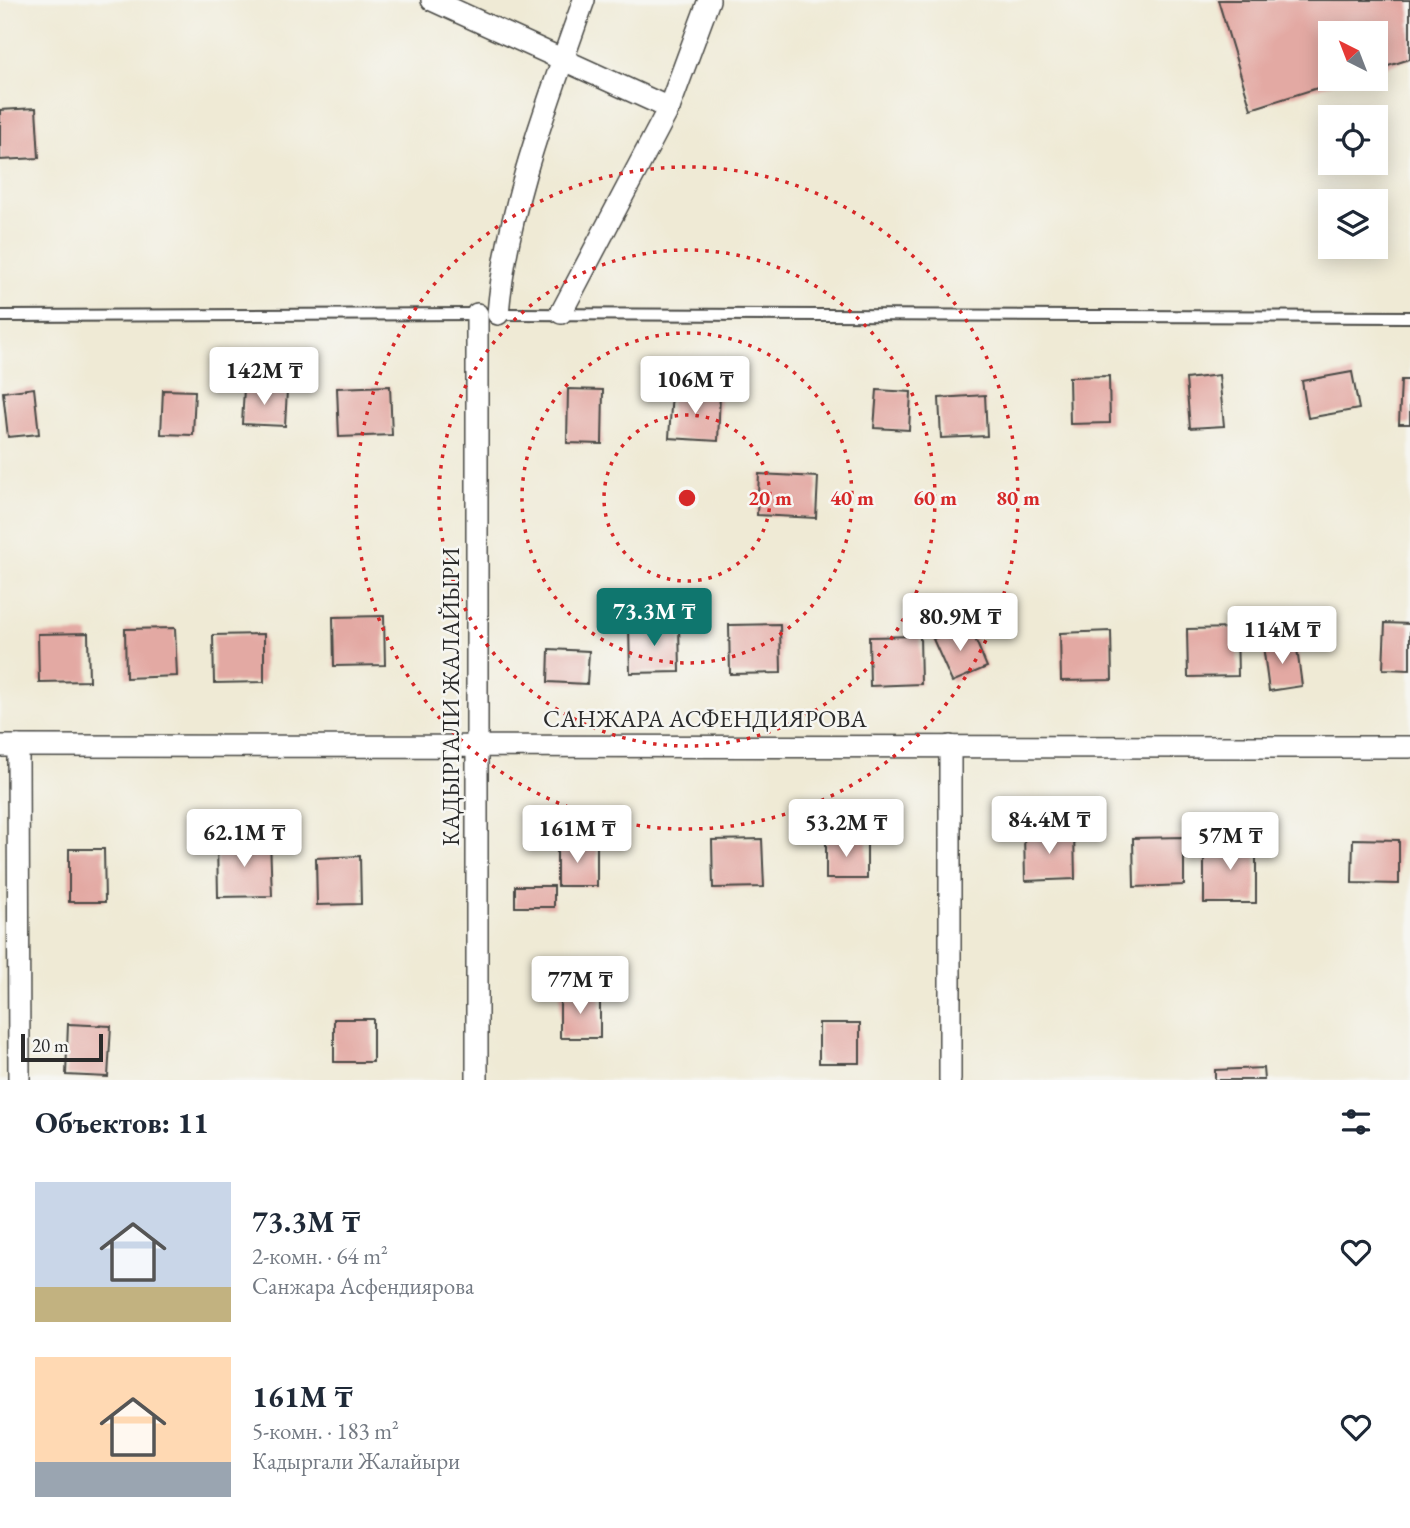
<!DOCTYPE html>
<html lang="ru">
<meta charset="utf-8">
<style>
:root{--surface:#fff;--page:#f2f2f3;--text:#1f2937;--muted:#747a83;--accent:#0f766e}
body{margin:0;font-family:"EB Garamond",serif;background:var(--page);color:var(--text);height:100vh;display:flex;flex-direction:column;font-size:26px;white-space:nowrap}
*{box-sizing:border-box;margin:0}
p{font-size:23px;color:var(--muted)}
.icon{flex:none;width:38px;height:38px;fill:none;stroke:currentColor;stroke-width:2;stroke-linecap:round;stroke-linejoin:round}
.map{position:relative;height:1080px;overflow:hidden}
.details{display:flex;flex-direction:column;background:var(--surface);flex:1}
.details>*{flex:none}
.needle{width:46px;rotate:318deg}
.tools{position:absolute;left:1318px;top:21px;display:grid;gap:14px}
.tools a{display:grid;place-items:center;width:70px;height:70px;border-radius:0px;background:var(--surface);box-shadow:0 4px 18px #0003;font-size:35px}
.scale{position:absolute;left:21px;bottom:18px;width:82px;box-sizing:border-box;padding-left:7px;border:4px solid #2b2b2b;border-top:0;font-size:19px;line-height:24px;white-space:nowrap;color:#2b2b2b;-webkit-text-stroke:5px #f6f6f2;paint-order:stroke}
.price{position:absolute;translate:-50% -60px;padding:0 16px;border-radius:7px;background:#fff;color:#222;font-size:23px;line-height:46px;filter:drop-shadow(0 2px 4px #0008)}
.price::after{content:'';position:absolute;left:50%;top:42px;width:21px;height:16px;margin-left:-10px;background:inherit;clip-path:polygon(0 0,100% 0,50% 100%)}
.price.selected{background:var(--accent);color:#fff}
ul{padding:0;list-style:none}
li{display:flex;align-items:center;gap:21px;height:175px;padding:0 35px}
li span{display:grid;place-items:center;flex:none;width:196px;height:140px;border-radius:0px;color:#555}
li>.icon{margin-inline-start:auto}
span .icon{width:84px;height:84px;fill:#fffc;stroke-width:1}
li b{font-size:30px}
h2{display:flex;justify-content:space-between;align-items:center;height:84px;padding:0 35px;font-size:30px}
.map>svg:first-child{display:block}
</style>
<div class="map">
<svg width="1410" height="1080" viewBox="0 0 1410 1080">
<rect width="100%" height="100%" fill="#f6f6f2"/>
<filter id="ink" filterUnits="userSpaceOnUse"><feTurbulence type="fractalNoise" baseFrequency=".0143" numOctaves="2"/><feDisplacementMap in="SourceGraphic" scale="14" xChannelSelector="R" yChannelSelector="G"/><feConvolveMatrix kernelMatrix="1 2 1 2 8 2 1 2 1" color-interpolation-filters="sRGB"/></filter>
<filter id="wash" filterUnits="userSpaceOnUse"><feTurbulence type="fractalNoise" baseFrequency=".00686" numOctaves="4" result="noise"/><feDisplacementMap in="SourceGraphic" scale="28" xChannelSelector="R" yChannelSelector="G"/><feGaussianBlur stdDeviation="1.57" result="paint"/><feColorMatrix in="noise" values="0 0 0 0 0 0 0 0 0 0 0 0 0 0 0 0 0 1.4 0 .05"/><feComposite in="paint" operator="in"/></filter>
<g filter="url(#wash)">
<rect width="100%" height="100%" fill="#efead5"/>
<g id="blocks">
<g fill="#e3a9a3">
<polygon points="1218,0 1410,0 1410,59 1376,70 1376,33 1330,33 1330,79 1346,79 1251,109"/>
<polygon points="36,108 39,158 0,160 0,110"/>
<polygon points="1352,372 1359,409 1308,418 1302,381"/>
<polygon points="1219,375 1224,426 1190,428 1186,379"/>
<polygon points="1109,376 1110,423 1070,424 1069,377"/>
<polygon points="1401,380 1410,380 1410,424 1399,424"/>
<polygon points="390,386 392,435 339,437 337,388"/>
<polygon points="34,388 39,434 8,437 3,392"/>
<polygon points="244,388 287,390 285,426 242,424"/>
<polygon points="568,389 603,390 602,444 567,443"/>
<polygon points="163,390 195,391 193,435 161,434"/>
<polygon points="877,390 911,392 909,430 874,428"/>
<polygon points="672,391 720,394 718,441 669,438"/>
<polygon points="985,395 987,436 941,438 939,398"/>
<polygon points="759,474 818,477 816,518 757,515"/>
<polygon points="384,616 385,665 334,666 333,617"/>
<polygon points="1385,623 1410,624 1410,670 1383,669"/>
<polygon points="679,624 680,672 630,673 629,625"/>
<polygon points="780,624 781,673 730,674 729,625"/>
<polygon points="969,624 987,667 952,682 933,639"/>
<polygon points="175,628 177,676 126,678 125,629"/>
<polygon points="1237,628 1238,676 1188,677 1187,629"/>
<polygon points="1111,631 1112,680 1061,681 1060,633"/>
<polygon points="88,633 89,681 39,682 38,634"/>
<polygon points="264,634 264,682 214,683 213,635"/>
<polygon points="920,636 921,684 870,686 869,637"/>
<polygon points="1296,641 1302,686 1269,691 1263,645"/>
<polygon points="549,649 589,651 587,684 548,682"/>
<polygon points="1074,831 1075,879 1025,881 1024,832"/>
<polygon points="1184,837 1184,885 1134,887 1133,838"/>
<polygon points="762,839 764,887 713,888 712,840"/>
<rect x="826" y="839" width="41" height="40"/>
<polygon points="1353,839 1399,840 1399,884 1352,883"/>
<polygon points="270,840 272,896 218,897 217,841"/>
<rect x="1204" y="840" width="52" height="63"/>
<rect x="557" y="843" width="40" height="43"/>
<polygon points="69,849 104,849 105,902 69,902"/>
<polygon points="360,856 361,904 317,905 316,858"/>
<rect x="515" y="886" width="39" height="21"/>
<rect x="560" y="995" width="40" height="43"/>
<rect x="334" y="1019" width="39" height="43"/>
<rect x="819" y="1023" width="41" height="40"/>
<polygon points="68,1024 111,1026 108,1077 66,1075"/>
<polygon points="1263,1068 1264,1080 1215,1080 1215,1070"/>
</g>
</g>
</g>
<g filter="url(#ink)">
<use href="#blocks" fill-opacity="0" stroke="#484844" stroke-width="2"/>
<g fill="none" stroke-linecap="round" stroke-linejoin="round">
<defs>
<g id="service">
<polyline points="496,314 1410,317"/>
<polyline points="0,316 480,314"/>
</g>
<g id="minor">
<polyline points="432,0 669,108"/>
<polyline points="561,313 669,108 709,0"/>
<path d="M498 314C507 206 548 102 584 0"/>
<polyline points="0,746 1410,747"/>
<polyline points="18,746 19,1080"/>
<polyline points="477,1080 477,314"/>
<polyline points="950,1080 950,746"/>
</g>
</defs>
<use href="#service" stroke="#484844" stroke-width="14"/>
<use href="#minor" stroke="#484844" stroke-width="24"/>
<use href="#service" stroke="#fff" stroke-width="10"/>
<use href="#minor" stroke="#fff" stroke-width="21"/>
</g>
</g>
<g fill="none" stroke="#d62828" stroke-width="3.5" stroke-dasharray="3.5 7">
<circle cx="687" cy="498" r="83"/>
<circle cx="687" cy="498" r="165"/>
<circle cx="687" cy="498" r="248"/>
<circle cx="687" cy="498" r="331"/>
</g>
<g text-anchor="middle" stroke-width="5" stroke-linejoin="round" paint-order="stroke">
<g font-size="24" fill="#2b2b2b" stroke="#f6f6f2">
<text transform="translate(451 697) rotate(-90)" y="8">КАДЫРГАЛИ ЖАЛАЙЫРИ</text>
<text x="705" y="727">САНЖАРА АСФЕНДИЯРОВА</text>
</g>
</g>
<circle cx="687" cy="498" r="10" fill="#d62828" stroke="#f6f6f2" stroke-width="3.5"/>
<g font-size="21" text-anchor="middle" font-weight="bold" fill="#d62828" stroke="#f6f6f2" stroke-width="5" stroke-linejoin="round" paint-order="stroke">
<text x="770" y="505">20 m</text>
<text x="852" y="505">40 m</text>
<text x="935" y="505">60 m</text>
<text x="1018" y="505">80 m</text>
</g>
</svg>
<div class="tools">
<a><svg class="needle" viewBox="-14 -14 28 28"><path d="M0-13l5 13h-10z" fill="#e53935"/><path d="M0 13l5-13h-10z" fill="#747a83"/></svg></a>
<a><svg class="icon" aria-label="locate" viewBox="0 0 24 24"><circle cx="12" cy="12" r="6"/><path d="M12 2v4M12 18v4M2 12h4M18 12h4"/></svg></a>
<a><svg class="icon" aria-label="layers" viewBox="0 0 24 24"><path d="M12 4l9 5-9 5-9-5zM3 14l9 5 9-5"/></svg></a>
</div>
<div class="scale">20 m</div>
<b class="price" style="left:264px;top:407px">142M ₸</b>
<b class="price" style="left:695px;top:416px">106M ₸</b>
<b class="price selected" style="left:654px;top:648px">73.3M ₸</b>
<b class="price" style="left:960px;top:653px">80.9M ₸</b>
<b class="price" style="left:1282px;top:666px">114M ₸</b>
<b class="price" style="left:1049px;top:856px">84.4M ₸</b>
<b class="price" style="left:846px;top:859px">53.2M ₸</b>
<b class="price" style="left:577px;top:865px">161M ₸</b>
<b class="price" style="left:244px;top:869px">62.1M ₸</b>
<b class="price" style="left:1230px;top:872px">57M ₸</b>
<b class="price" style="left:580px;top:1016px">77M ₸</b>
</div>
<section class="details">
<h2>Объектов: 11<svg class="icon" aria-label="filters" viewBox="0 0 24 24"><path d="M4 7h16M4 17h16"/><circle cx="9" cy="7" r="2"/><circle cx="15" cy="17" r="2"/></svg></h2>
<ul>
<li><span style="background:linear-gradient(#c9d6e8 75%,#c2b280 0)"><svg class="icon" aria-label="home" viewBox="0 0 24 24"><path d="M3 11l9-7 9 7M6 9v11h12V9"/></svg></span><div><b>73.3M ₸</b><p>2-комн. · 64 m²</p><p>Санжара Асфендиярова</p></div><svg class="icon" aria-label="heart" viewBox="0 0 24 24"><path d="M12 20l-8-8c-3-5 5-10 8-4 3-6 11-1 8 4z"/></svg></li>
<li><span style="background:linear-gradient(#ffd9b3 75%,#9aa5b1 0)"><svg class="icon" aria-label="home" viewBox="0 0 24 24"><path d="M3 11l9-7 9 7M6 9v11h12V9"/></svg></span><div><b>161M ₸</b><p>5-комн. · 183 m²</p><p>Кадыргали Жалайыри</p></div><svg class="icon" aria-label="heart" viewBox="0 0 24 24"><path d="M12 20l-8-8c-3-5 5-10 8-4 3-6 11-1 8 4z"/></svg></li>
</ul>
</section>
